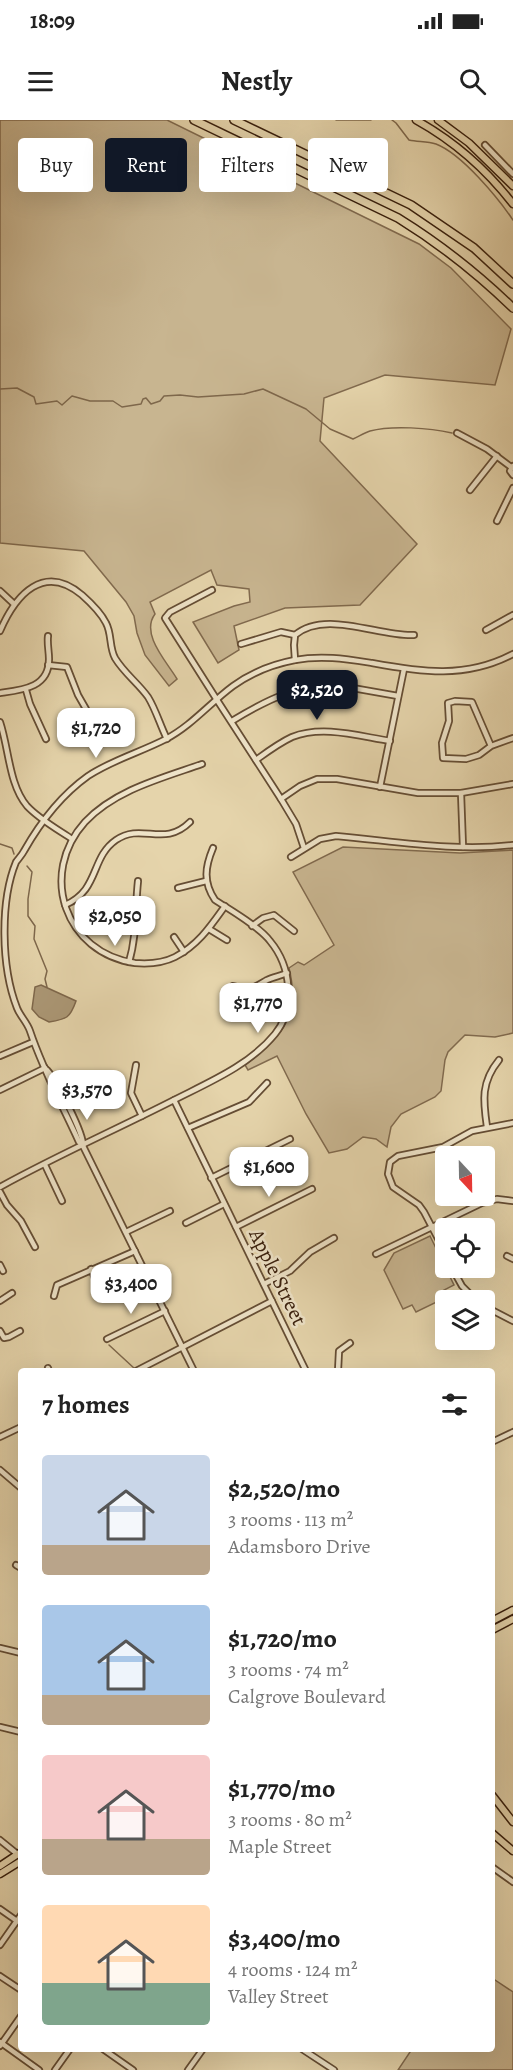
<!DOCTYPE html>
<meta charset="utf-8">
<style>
:root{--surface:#fff;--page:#f6f6f6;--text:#222;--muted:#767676;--accent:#111827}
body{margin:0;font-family:Alegreya,serif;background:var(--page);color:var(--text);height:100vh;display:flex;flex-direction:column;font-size:22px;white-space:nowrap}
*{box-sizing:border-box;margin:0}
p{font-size:20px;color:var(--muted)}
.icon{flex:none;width:33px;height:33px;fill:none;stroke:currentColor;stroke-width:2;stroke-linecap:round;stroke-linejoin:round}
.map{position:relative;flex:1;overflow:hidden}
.drawer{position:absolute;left:18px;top:1248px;width:477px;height:684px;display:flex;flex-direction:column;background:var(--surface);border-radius:6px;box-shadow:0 6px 24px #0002}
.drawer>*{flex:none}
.banner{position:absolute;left:18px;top:18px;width:477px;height:54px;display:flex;gap:12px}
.needle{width:39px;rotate:158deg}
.controls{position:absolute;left:435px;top:1026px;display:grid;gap:12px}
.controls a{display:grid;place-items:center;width:60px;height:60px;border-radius:6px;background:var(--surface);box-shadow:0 6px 24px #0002;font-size:30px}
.price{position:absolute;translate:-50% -51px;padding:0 14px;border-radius:12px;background:#fff;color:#222;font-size:20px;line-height:39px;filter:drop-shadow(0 2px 3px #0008)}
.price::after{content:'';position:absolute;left:50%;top:36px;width:18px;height:14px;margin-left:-9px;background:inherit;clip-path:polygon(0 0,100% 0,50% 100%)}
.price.selected{background:var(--accent);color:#fff}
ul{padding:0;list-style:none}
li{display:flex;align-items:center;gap:18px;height:150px;padding:0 24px}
li span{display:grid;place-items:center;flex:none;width:168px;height:120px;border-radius:6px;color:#555}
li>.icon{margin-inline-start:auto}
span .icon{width:72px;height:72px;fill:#fffc;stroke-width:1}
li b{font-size:26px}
h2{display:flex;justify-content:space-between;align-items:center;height:72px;padding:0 24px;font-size:26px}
.pill{padding:0 21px;border-radius:6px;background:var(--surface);box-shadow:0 6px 24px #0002;font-size:21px;line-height:54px}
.pill.selected{background:var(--accent);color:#fff}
.status{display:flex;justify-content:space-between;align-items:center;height:42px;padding:0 30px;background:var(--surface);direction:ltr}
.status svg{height:16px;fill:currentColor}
header{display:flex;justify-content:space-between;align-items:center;height:78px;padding:0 24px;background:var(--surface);font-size:27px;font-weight:600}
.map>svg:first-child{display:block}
</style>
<div class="status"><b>18:09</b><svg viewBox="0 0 49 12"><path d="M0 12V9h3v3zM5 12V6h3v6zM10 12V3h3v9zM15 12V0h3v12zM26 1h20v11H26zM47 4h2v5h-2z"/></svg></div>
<header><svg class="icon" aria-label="menu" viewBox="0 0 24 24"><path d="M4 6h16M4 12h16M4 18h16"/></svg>Nestly<svg class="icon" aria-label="search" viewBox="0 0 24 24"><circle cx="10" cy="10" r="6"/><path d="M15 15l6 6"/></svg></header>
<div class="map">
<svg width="513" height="1950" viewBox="0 0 513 1950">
<rect width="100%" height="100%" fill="#e5d4ab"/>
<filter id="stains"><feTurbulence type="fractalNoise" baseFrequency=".00333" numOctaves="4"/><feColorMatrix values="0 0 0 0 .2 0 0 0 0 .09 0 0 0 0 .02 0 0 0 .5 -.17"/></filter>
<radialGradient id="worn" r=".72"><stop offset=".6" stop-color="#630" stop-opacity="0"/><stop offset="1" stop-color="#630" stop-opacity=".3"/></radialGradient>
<g fill="#c8b590" stroke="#816a4e" stroke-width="1.5">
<path d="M0 0H167L419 124 451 148 511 209 495 265 385 255 324 278 320 321 417 424 360 485 285 488 234 506 239 530 218 543 193 502 234 486 250 482 249 469 217 465 211 450 150 482 155 494C140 514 167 542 177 559L169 566 145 535 137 513 134 496 126 482 84 431 0 423Z"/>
<path d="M343 727 460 733 513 730V913L495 917 465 915 448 932 445 940 441 971 435 977 401 994 391 1007 387 1027 376 1019 363 1017 347 1029 329 1033 306 994 277 936 248 950 245 945C281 918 301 896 289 848L298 842 304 845 334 825 293 752Z"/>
<polygon points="430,1116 454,1165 444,1170 447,1177 416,1192 412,1185 403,1189 384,1150 394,1133"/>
<polygon points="492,1858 513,1872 513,1950 398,1950 412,1929 492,1929"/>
</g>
<path fill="#ab9775" stroke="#7e674b" stroke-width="1.5" d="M41 865 76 881C70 898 67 899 49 902L39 897 32 889 35 867Z"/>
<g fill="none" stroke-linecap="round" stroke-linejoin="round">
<g stroke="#7e674b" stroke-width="1.5">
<polyline points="336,0 371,0"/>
<path d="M392 0 396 3 409 20C418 22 427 21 436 24 462 34 498 78 513 100"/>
<path d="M0 269 17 268 34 277 36 284 57 281 62 285 72 276 90 281H113L122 287 141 284 143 279 146 278 151 284 160 281 164 276 180 275 198 277 244 274 263 269 306 289 330 309 353 319C358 317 364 313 370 311 392 305 430 308 452 313"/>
<polyline points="0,724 12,728 14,734"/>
<polyline points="27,746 32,752 28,779 28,796 35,806 34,819 47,851 45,859 47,867"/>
<polyline points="114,1146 123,1166"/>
<polyline points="109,1225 135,1249"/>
</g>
<defs>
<g id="minor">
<polyline points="485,25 513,54"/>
<polyline points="457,313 487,329 511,347"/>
<polyline points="513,346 510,351 513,355"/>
<polyline points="470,370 497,336"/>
<polyline points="497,401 513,368"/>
<polyline points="212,470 170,492 165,498 217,580"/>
<polyline points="0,471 14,484"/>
<polyline points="486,510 513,495"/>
<path d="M0 511C16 474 44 443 82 475 91 483 101 493 106 503 112 514 109 527 115 538 124 553 138 563 148 577 156 590 160 605 167 619"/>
<polyline points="241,524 281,512 295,515"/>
<path d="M295 540 294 525 295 515C325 489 379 517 414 515"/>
<polyline points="48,545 67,547 78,575 86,589"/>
<polyline points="26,570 30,584 46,619"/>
<path d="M0 573C22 570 49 568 49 539 49 531 47 524 48 516"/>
<polyline points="217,580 281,679 296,704 304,728"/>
<path d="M232 601C268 579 303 561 347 567 364 570 381 573 398 576"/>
<path d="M0 602C9 629 9 665 27 686 39 699 57 709 72 719"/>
<polyline points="491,626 472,582 455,581 448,583 449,601 442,623 443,638 466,639 479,635 491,626 513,618"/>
<path d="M256 640C267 632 279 623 292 617 323 605 358 616 390 621"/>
<path d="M202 644C162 658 115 670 85 702 38 754 65 833 135 843 147 844 163 843 175 837 198 825 210 807 225 786"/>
<polyline points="380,667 404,549"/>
<polyline points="461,673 463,727"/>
<polyline points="281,679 300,666 317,659 337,659 418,673 461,673 513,664"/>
<path d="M291 737 320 719 336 716C394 721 455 732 513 725"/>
<polyline points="178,768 206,761"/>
<path d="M65 785C100 770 90 738 116 720 142 702 164 728 190 702"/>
<polyline points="252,806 263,798 274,795 294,811"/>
<polyline points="209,809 227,820"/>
<polyline points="174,817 184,832"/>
<path d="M129 842C137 815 135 789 138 761"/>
<path d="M233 866C251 871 252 869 267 860 273 857 280 856 287 853"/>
<polyline points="0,936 33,922"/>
<polyline points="136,945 131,973 142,996"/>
<path d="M47 950C56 960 84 1013 83 1026"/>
<polyline points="0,970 45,948"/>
<polyline points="174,980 306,1251"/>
<path d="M487 1007C483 980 481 962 499 940"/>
<polyline points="188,1008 249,982 267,963"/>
<polyline points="45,1045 62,1081"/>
<polyline points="211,1058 290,1019"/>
<path d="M0 1067C56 1036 115 1010 172 981 207 963 249 946 275 914 296 888 291 846 270 821 260 807 230 790 215 780 203 762 205 747 213 728"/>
<polyline points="0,1072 7,1085 21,1101 35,1127"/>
<polyline points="186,1103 224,1084"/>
<polyline points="236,1107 312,1069"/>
<polyline points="126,1112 170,1091"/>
<polyline points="376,1134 482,1083 497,1079 513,1081"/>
<polyline points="446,1134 424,1092 419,1085 393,1067 388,1054 390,1042 398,1036 443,1027 472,1011 513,1003"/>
<polyline points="507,1136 513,1139"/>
<polyline points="0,1145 3,1151"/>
<polyline points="452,1148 462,1166 476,1180"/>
<polyline points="91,1149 97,1163"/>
<polyline points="264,1164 290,1151 310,1132 334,1118"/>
<polyline points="54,1176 57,1165 135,1131"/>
<polyline points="0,1181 12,1173"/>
<polyline points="484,1186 513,1201"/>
<polyline points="0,1211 4,1218 9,1217 20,1211"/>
<polyline points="107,1219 165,1191"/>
<polyline points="48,1248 49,1251"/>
<polyline points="136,1251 272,1181"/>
<path d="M194 1251 83 1026 79 1022C62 985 43 950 30 911 27 902 20 896 17 888 1 847 0 781 16 742 19 738 22 735 24 731 41 701 60 676 88 656 112 640 141 632 166 619 191 606 210 583 233 566 251 553 274 544 295 540 322 535 346 539 372 543 421 552 466 559 513 534"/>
<polyline points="338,1251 339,1231 350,1223"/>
<polyline points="0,1317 21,1307"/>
<polyline points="492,1322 513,1312"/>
<polyline points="0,1350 21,1368"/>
<polyline points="16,1445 21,1448"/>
<polyline points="0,1528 21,1533"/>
<polyline points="0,1607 21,1612"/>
<polyline points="0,1720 21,1737"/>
<polyline points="492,1747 513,1762"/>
<polyline points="0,1789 17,1801"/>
<polyline points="0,1825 21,1795"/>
<polyline points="0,1856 21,1870"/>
<polyline points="0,1922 39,1950"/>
<polyline points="0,1926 21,1896"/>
<polyline points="103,1929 133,1950"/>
<polyline points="302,1929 334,1950"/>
<polyline points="55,1950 70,1929"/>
<polyline points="188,1950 203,1929"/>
</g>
<g id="major">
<path d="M416 0C454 21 486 49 513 84"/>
<polyline points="438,0 469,23 513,66"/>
<polyline points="492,1501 513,1490"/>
<polyline points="492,1510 513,1499"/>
<polyline points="492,1675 513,1702"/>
<polyline points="492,1713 513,1731"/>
<polyline points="0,1746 21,1732"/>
<polyline points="0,1754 21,1741"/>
</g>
<g id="highway">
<path d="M194 0 398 98C440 124 478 154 513 188"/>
<polyline points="234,0 411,85 474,128 513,164"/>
</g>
</defs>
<use href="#minor" stroke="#654d34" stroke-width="8"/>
<use href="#major" stroke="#3a200d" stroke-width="9"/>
<use href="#highway" stroke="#3a200d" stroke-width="10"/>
<use href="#minor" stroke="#eee3c8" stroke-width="4.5"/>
<use href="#major" stroke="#e5d4ab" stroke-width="6"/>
<use href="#highway" stroke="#e5d4ab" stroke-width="7"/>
</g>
<g text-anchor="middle" stroke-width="5" stroke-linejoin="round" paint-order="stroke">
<g font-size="21" fill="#3a200d" stroke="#eee3c8">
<text transform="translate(278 1157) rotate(64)" y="7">Apple Street</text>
</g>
</g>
<rect width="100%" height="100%" filter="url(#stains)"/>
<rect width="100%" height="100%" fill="url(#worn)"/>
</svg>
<div class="controls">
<a><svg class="needle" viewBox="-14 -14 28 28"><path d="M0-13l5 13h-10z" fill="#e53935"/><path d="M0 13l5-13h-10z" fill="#767676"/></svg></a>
<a><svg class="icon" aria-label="locate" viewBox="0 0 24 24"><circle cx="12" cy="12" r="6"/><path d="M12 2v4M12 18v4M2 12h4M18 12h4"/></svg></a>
<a><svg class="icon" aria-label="layers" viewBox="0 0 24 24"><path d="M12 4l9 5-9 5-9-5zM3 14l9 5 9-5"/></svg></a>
</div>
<b class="price selected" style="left:317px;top:601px">$2,520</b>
<b class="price" style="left:96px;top:639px">$1,720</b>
<b class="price" style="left:115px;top:827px">$2,050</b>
<b class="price" style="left:258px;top:914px">$1,770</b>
<b class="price" style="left:87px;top:1001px">$3,570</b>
<b class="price" style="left:269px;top:1078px">$1,600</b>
<b class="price" style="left:131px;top:1195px">$3,400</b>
<div class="banner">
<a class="pill">Buy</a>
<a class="pill selected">Rent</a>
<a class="pill">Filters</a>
<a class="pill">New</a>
</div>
<section class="drawer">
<h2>7 homes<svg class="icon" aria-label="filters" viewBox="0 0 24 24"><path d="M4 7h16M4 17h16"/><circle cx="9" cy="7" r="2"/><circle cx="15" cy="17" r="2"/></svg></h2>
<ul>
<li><span style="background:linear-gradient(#c9d6e8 75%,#b9a48a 0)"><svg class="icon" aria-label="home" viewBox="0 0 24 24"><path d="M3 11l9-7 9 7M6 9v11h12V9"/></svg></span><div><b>$2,520/mo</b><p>3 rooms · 113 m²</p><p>Adamsboro Drive</p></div></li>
<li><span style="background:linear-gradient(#a9c7e8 75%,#b9a48a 0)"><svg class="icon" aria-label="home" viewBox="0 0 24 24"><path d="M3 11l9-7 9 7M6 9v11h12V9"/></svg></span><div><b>$1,720/mo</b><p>3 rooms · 74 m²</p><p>Calgrove Boulevard</p></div></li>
<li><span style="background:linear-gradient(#f6c9c9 70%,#b9a48a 0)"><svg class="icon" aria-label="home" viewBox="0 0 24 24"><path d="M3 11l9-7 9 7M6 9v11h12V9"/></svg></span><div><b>$1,770/mo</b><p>3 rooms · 80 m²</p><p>Maple Street</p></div></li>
<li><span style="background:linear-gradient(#ffd9b3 65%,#7fa58c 0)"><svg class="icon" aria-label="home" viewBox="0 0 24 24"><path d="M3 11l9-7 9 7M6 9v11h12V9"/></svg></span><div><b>$3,400/mo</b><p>4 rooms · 124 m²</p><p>Valley Street</p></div></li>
</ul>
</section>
</div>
